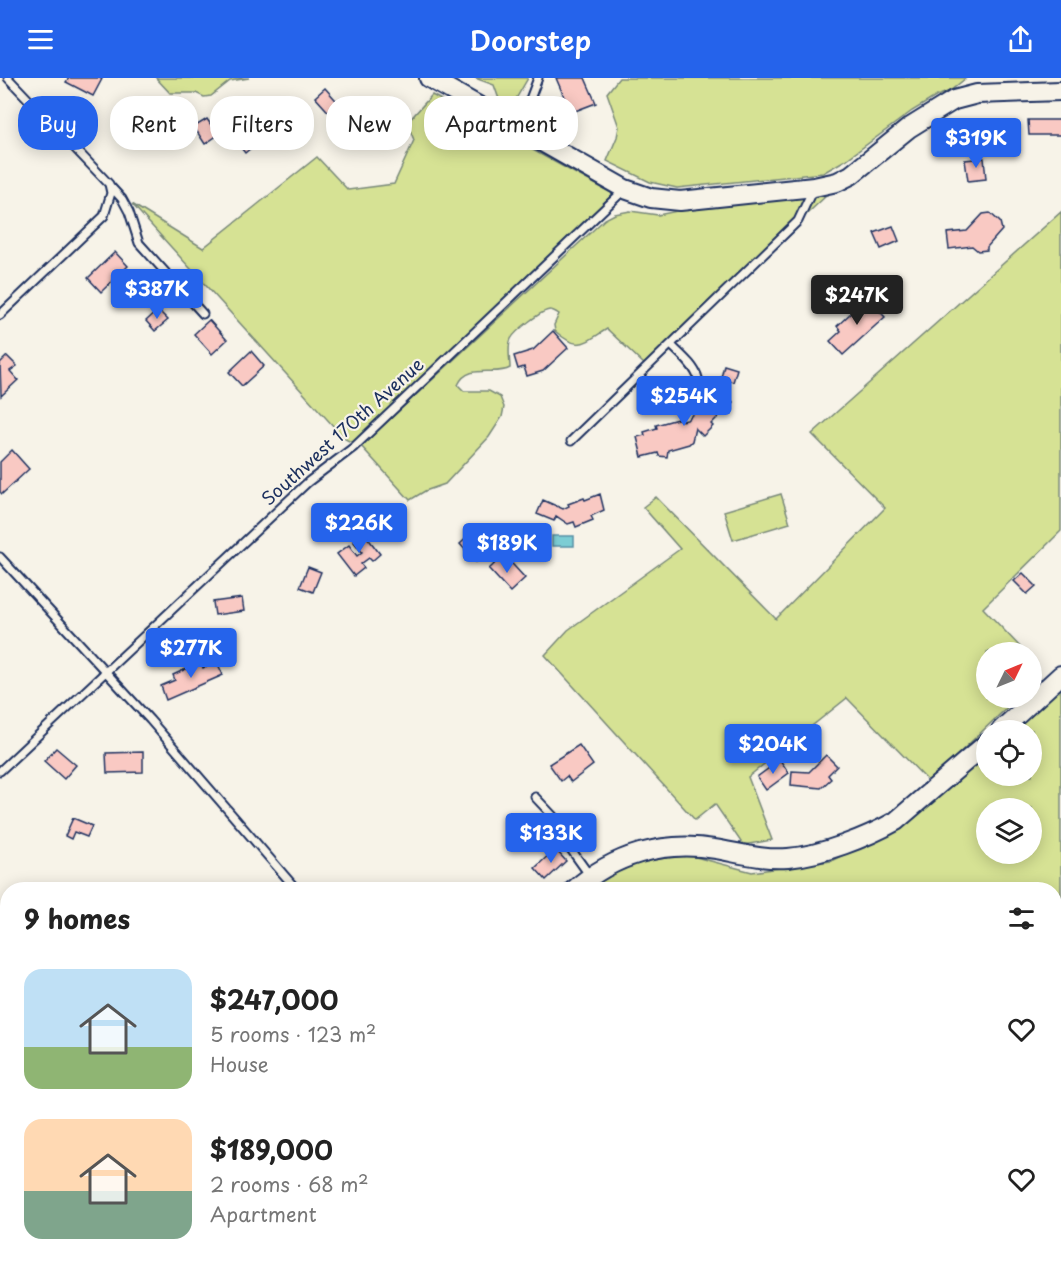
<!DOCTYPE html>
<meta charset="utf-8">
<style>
:root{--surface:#fff;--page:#f2f2f2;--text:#222;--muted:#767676;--accent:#2563eb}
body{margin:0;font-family:"Playpen Sans",sans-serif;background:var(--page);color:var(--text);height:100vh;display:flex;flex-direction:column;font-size:22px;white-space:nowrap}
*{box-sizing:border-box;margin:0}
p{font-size:20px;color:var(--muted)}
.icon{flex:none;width:33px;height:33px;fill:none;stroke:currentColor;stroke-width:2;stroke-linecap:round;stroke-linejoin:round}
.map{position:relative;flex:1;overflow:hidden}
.sheet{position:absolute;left:0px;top:804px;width:1062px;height:386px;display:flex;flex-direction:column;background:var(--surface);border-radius:24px 24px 0 0;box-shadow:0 3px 15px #0003}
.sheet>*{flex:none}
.hud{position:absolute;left:18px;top:18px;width:600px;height:54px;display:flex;gap:12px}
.needle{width:39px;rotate:47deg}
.buttons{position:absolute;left:976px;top:564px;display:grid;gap:12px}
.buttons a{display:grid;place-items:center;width:66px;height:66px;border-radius:50%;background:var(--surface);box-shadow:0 3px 15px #0003;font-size:30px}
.price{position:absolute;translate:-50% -51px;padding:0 14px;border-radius:6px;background:var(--accent);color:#fff;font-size:20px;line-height:39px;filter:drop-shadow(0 2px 3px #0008)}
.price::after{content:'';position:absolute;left:50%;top:36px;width:18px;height:14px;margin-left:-9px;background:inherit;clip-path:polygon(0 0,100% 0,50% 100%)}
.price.selected{background:#222;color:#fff}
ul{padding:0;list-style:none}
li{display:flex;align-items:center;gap:18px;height:150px;padding:0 24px}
li span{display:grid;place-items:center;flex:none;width:168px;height:120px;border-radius:18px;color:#555}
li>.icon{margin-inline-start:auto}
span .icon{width:72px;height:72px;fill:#fffc;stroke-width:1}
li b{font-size:26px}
h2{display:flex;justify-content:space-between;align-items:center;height:72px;padding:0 24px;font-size:26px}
.tag{padding:0 21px;border-radius:24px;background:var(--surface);box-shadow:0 3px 15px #0003;font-size:21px;line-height:54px}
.tag.selected{background:var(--accent);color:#fff}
header{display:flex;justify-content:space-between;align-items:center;height:78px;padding:0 24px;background:var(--accent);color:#fff;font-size:27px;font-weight:600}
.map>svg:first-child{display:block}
</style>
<header><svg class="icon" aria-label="menu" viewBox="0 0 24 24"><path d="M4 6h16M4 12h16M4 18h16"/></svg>Doorstep<svg class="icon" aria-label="share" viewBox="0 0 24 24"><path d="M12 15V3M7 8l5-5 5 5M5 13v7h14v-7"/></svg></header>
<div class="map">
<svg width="1061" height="1189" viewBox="0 0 1061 1189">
<rect width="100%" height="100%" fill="#f7f3e8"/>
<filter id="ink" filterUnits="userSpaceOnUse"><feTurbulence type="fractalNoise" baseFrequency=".0167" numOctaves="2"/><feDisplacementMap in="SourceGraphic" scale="12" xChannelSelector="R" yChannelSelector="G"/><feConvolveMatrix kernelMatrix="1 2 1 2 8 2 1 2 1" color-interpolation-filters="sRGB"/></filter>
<g filter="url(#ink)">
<g fill="#d6e294" stroke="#788879" stroke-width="1.5" fill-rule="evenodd">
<polygon points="156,0 249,0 230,3 211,18 204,19 196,15 170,15"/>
<polygon points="475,0 528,0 513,26 507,28 500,24 494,7"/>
<polygon points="619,0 966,0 950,13 937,18 912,33 847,81 823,95 677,110 650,104 607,83 617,59 619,49 607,15"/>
<polygon points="432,17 613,116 353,365 345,361 132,126 203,170 317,79 348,112 394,106 414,62 407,45"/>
<path d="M796 118H826L645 287 607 251C584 265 579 274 555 253L554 247 559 236C556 234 552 232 550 232 542 232 515 253 511 261 507 269 510 281 510 290 495 299 468 284 458 307L464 313H489L500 319 504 329 502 339 489 359 445 406 425 413 410 422 361 368 605 141 615 136 630 133 658 137 691 130Z"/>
<polygon points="1061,134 1061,453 983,530 1025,574 987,574 987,620 1017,620 929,704 847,620 748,699 772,762 743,767 715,726 695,742 545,577 568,552 680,471 643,429 656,419 776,541 885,430 812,356"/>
<polygon points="781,416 790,445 733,462 724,433"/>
<path d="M1061 605V1189H842L837 1182H1054V812H584L598 797 636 784 688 777 752 794 831 783 903 748 987 672V698H1032V652H1009ZM987 730H1032V776H987Z"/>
<polygon points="0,918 7,926 7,954 0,946"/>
</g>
<rect fill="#7ccdd4" stroke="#558ea5" stroke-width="1.5" x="552" y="458" width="22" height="10"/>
<g fill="#f9c9c3" stroke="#1b2f5e" stroke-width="1.5">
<polygon points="69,0 99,0 102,1 93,18 66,4"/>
<polygon points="556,0 585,0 596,25 575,33 573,29 569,30"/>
<polygon points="325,10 343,30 333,39 315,19"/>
<polygon points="244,30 252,40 256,37 267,50 255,60 259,63 245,75 231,57 240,49 233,39"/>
<polygon points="353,31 395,33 394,62 346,61 347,55 338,54 338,42 352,42"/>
<polygon points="207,41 218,57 205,66 194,49"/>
<polygon points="1028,42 1061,42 1061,57 1029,57"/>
<polygon points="984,80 986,101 968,103 965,82"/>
<polygon points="990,135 1000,144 1002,152 987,169 987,172 978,173 972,168 949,171 947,155 967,153 983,136"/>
<polygon points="893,148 899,163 881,171 874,155"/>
<polygon points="115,174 128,188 101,214 88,200"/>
<polygon points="867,220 885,239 843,277 830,263 841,253 837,248"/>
<polygon points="158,232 168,242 155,253 146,243"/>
<polygon points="209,242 227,262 212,276 194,256"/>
<polygon points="553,253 568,270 543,293 527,298 524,289 518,291 514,278 533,272"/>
<polygon points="251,273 264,288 242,308 229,294"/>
<polygon points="7,278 17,288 10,293 18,302 1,318 0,285"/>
<polygon points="724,287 737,291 733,304 721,300"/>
<polygon points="718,310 733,324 711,346 713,348 703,358 695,350 692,363 689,366 668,372 667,379 659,378 658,375 642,379 637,359 645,357 644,354 657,350 656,347 681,340 682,343 687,342"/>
<polygon points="12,372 29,391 2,416 0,414 0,384"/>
<polygon points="600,416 604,432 591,438 593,442 576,449 574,444 568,446 556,438 554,443 537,436 543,422 563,431 569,428 568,426 584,420 585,422"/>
<polygon points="474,453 484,464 477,470 484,478 476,484 460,466"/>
<polygon points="364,455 380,476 372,483 369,480 361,486 364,490 354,498 337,476 349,467 357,478 362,474 353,463"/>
<polygon points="504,477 525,500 510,514 489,491"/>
<polygon points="308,489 321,494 313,514 300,509"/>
<polygon points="1023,495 1036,508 1027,516 1014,503"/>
<polygon points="242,520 244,533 215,537 213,524"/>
<polygon points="201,584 203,590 217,584 223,597 166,622 161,608 175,602 173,597"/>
<polygon points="579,667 593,687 571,704 567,698 561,703 549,686"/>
<polygon points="56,670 76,687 64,701 44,683"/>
<polygon points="143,674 143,694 107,695 106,675"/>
<polygon points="826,677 837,688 828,697 831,701 821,710 791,707 792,693 809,694"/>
<polygon points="780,682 789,695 766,712 757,699"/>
<polygon points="73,740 92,748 87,759 74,754 71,761 65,758"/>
<polygon points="555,771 566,783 546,802 535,790"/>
</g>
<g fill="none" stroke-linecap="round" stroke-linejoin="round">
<defs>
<g id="lane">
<polyline points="519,50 538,0"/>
<polyline points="111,109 122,121 129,134 139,165 203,236"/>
<polyline points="0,237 104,138 111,115 109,106 8,0"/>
<path d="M639 298C650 311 677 340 694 319 698 314 700 306 698 300 695 288 680 276 671 267"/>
<polyline points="571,363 798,143 813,111"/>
<polyline points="0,479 150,642 297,812"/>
<polyline points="0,693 308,404 354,369 623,113"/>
<polyline points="535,719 553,738 566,757 570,770 590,798"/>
</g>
<g id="secondary">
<polyline points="429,0 625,111 651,120 680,123 814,109 837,104 851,97 909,50 954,22 977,16 1061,13"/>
<polyline points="1001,652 1061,597"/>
<path d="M574 812C613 777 664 762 715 771 739 775 763 782 788 780 822 777 866 760 896 743L987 665"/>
<polyline points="621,1189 624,1182"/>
</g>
</defs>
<use href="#lane" stroke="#1b2f5e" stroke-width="11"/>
<use href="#secondary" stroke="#1b2f5e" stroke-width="22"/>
<use href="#lane" stroke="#f7f3e8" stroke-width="7"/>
<use href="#secondary" stroke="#f7f3e8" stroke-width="18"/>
</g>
</g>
<g text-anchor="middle" stroke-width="4.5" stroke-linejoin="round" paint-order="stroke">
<g font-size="18" fill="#1b2f5e" stroke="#f7f3e8">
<text transform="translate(343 354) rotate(-42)" y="6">Southwest 170th Avenue</text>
</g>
</g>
</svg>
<div class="buttons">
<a><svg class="needle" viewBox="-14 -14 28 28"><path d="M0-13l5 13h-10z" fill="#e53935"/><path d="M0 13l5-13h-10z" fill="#767676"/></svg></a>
<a><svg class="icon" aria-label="locate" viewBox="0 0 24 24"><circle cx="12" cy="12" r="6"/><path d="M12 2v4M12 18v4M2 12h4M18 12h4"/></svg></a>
<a><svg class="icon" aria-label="layers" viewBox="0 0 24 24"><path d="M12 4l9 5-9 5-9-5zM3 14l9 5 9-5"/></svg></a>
</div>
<b class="price" style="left:976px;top:91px">$319K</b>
<b class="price" style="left:157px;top:242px">$387K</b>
<b class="price selected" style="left:857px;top:248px">$247K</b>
<b class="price" style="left:684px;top:349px">$254K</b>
<b class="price" style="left:359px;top:476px">$226K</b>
<b class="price" style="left:507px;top:496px">$189K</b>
<b class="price" style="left:191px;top:601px">$277K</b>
<b class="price" style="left:773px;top:697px">$204K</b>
<b class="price" style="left:551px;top:786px">$133K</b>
<div class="hud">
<a class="tag selected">Buy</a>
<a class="tag">Rent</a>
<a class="tag">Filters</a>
<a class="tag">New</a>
<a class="tag">Apartment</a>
</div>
<section class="sheet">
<h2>9 homes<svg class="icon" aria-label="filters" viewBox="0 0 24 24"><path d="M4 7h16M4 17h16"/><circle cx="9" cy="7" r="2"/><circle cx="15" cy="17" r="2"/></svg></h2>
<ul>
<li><span style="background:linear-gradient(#bfe0f5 65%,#8fb573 0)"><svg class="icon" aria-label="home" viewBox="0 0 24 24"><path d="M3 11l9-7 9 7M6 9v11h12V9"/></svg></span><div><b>$247,000</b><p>5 rooms · 123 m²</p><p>House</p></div><svg class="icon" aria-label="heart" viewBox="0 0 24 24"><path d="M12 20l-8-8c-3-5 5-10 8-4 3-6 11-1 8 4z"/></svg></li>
<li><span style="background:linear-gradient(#ffd9b3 60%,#7fa58c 0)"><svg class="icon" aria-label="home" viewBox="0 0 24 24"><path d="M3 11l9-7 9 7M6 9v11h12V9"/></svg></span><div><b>$189,000</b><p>2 rooms · 68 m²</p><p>Apartment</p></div><svg class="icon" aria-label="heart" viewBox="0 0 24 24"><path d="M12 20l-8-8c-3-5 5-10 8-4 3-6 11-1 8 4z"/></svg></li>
</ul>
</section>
</div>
